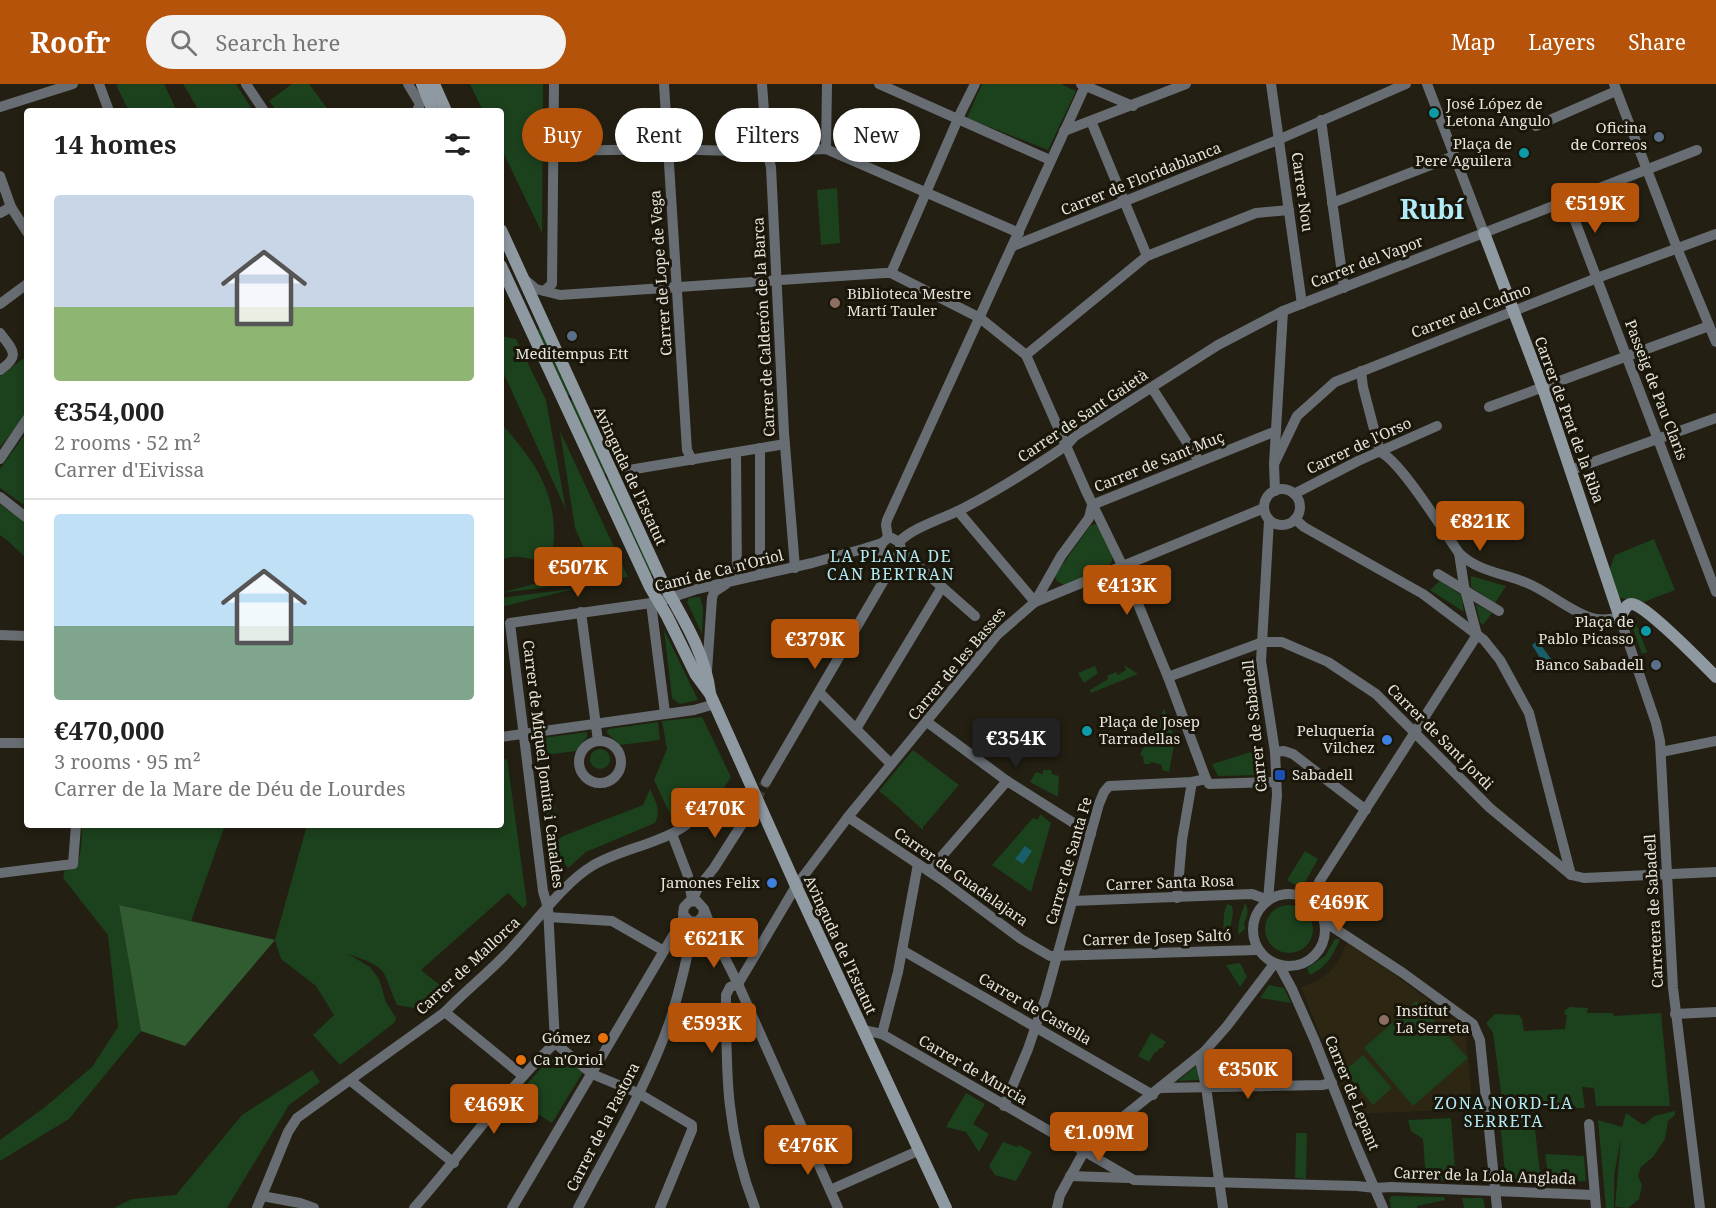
<!DOCTYPE html>
<meta charset="utf-8">
<style>
:root{--surface:#fff;--page:#f2f2f2;--text:#222;--muted:#767676;--line:#e0e0e0;--accent:#b45309}
body{margin:0;font-family:"Noto Serif",serif;background:var(--page);color:var(--text);height:100vh;display:flex;flex-direction:column;font-size:22px;white-space:nowrap}
*{box-sizing:border-box;margin:0}
p{font-size:20px;color:var(--muted)}
.icon{flex:none;width:33px;height:33px;fill:none;stroke:currentColor;stroke-width:2;stroke-linecap:round;stroke-linejoin:round}
.map{position:relative;flex:1;overflow:hidden}
.details{position:absolute;left:24px;top:24px;width:480px;height:720px;display:flex;flex-direction:column;background:var(--surface);border-radius:6px;box-shadow:0 3px 9px #0003}
.details>*{flex:none}
.hud{position:absolute;left:522px;top:24px;width:570px;height:54px;display:flex;gap:12px}
.price{position:absolute;translate:-50% -51px;padding:0 14px;border-radius:6px;background:var(--accent);color:#fff;font-size:20px;line-height:39px;filter:drop-shadow(0 2px 3px #0008)}
.price::after{content:'';position:absolute;left:50%;top:36px;width:18px;height:14px;margin-left:-9px;background:inherit;clip-path:polygon(0 0,100% 0,50% 100%)}
.price.selected{background:#222;color:#fff}
ul{padding:0;list-style:none}
li{display:grid;align-content:center;gap:12px;height:318px;padding:0 30px}
li+li{border-top:2px solid var(--line)}
li span{display:grid;place-items:center;height:186px;border-radius:6px;color:#555}
li>.icon{margin-inline-start:auto}
span .icon{width:108px;height:108px;fill:#fffc;stroke-width:1}
li b{font-size:26px}
h2{display:flex;justify-content:space-between;align-items:center;height:72px;padding:0 30px;font-size:26px}
.chip{padding:0 21px;border-radius:27px;background:var(--surface);box-shadow:0 3px 9px #0003;font-size:21px;line-height:54px}
.chip.selected{background:var(--accent);color:#fff}
header{display:flex;align-items:center;gap:36px;box-sizing:border-box;height:84px;padding:0 30px;background:var(--accent);color:#fff}
header strong{font-size:28px}
nav{display:flex;gap:33px;margin-inline-start:auto;font-size:21px}
.search{width:420px;height:54px;background:var(--page);display:flex;align-items:center;gap:15px;box-sizing:border-box;padding:0 21px;border-radius:33px;color:var(--muted);font-size:22px}
.map>svg:first-child{display:block}
</style>
<header>
<strong>Roofr</strong>
<div class="search"><svg class="icon" aria-label="search" viewBox="0 0 24 24"><circle cx="10" cy="10" r="6"/><path d="M15 15l6 6"/></svg>Search here</div>
<nav><a>Map</a><a>Layers</a><a>Share</a></nav>
</header>
<div class="map">
<svg width="1716" height="1124" viewBox="0 0 1716 1124">
<rect width="100%" height="100%" fill="#231f12"/>
<polygon fill="#2c2613" points="1347,859 1390,887 1465,944 1473,1025 1354,1030 1341,998 1340,990 1319,949 1301,903 1316,897 1330,888 1340,874"/>
<g fill="#1c411d">
<polygon points="119,0 164,0 177,27 129,27 116,1"/>
<polygon points="183,0 236,0 253,27 199,27"/>
<polygon points="292,0 309,0 329,27 277,27 269,17"/>
<polygon points="470,0 543,0 542,149 501,64 501,27 483,27"/>
<polygon points="982,0 1061,0 1076,7 1048,66 967,34"/>
<polygon points="837,104 840,159 821,161 817,106"/>
<polygon points="542,244 572,310 564,313 534,247"/>
<polygon points="501,252 516,255 546,316 566,426 504,290 501,290"/>
<polygon points="27,272 27,330 0,363 0,292"/>
<polygon points="575,315 608,388 601,392 566,318"/>
<path d="M501 339C532 375 555 403 554 453 554 462 552 471 542 475 535 477 526 473 519 473 513 472 507 474 501 475Z"/>
<polygon points="27,347 27,423 0,404 0,385"/>
<polygon points="560,347 628,493 501,509 593,484 575,444"/>
<polygon points="612,394 656,489 647,493 603,398"/>
<polygon points="0,420 27,440 27,475 8,457 0,451"/>
<path d="M1095 440 1099 442 1113 472C1112 490 1080 495 1065 501 1059 499 1056 498 1055 491L1090 442Z"/>
<polygon points="1654,455 1675,506 1641,519 1618,513 1609,487 1615,471"/>
<polygon points="1471,492 1506,502 1495,519 1471,503"/>
<polygon points="1440,497 1461,511 1464,528 1430,506"/>
<polygon points="578,504 501,523 501,514"/>
<polygon points="700,513 703,524 702,550 687,518 689,514"/>
<polygon points="1476,520 1492,529 1483,541 1480,538"/>
<polygon points="1635,537 1647,568 1642,570 1631,539"/>
<polygon points="664,546 698,616 680,620 672,614"/>
<polygon points="1124,581 1138,590 1091,609 1090,606 1108,595 1107,592 1116,588 1118,591 1126,586"/>
<polygon points="1095,582 1098,589 1084,599 1078,589"/>
<polygon points="1164,625 1175,656 1169,688 1162,686 1162,681 1151,678 1150,680 1144,680 1143,673 1140,670"/>
<polygon points="702,633 731,693 716,716 704,704 672,734 654,696 667,665 662,637"/>
<polygon points="658,638 660,656 620,661 606,648 609,645"/>
<polygon points="587,648 587,653 576,667 538,672 535,655"/>
<circle cx="600" cy="675" r="10"/>
<polygon points="1261,665 1265,688 1260,691 1218,692 1212,680"/>
<polygon points="913,666 959,701 923,743 923,746 902,727 902,726 879,707"/>
<path d="M507 675 527 820 523 824 508 809 421 886 446 906 420 925 397 921C382 885 389 884 348 870L370 883 379 895 386 918 396 934 395 938 340 981 313 951 334 931 316 902 281 875 275 856 307 741H501V676Z"/>
<polygon points="1043,686 1051,686 1052,690 1059,692 1058,713 1030,698 1036,688 1043,690"/>
<polygon points="538,691 556,724 543,736"/>
<path d="M650 705C655 717 662 726 655 739L586 768 568 784 558 769 556 757 563 752 643 721Z"/>
<polygon points="1040,730 1051,739 1031,808 992,781 1033,734 1038,736"/>
<path d="M82 741H225L191 837 119 821 141 947 69 1035 0 1077V1056L45 1023 92 983 118 943 108 851 63 794 65 786C84 786 81 755 82 741Z"/>
<polygon points="1305,767 1318,775 1304,800 1295,801 1287,796"/>
<path d="M1245 819C1249 826 1248 832 1244 839L1245 845 1238 851 1239 837Z"/>
<polygon points="1227,820 1232,822 1233,828 1230,847 1223,849 1224,829"/>
<circle cx="1289" cy="845" r="24"/>
<path d="M1335 855H1340C1333 872 1326 883 1310 891L1307 884 1325 872Z"/>
<polygon points="1240,879 1247,893 1240,903 1226,881"/>
<polygon points="1269,901 1284,904 1291,919 1260,914"/>
<polygon points="1416,917 1468,974 1413,1022 1364,964"/>
<polygon points="1570,923 1588,924 1587,929 1613,929 1614,932 1661,929 1670,1022 1596,1022 1594,1004 1582,1003 1585,1024 1503,1023 1493,949 1486,939 1495,930 1519,931 1522,935 1524,947 1565,945 1567,931 1564,931 1565,926"/>
<polygon points="1151,949 1166,958 1161,965 1160,964 1157,968 1155,968 1149,978 1138,972"/>
<polygon points="553,971 584,986 552,1039 514,1015"/>
<polygon points="1363,971 1392,1004 1373,1021 1344,987"/>
<polygon points="1197,981 1199,996 1178,997"/>
<polygon points="312,986 320,998 289,1021 227,1124 114,1124 132,1115 176,1111 242,1031"/>
<polygon points="966,1009 985,1020 973,1040 989,1050 979,1068 966,1048 946,1043"/>
<polygon points="1675,1027 1675,1031 1668,1037 1665,1055 1653,1073 1641,1083 1638,1092 1642,1101 1639,1115 1628,1124 1615,1123 1621,1053 1614,1092 1614,1124 1606,1124 1598,1036 1622,1043 1626,1029 1642,1040 1645,1040 1654,1032"/>
<polygon points="1533,1028 1541,1098 1506,1099 1499,1029"/>
<polygon points="1451,1034 1456,1097 1426,1097 1423,1055 1411,1047 1408,1036"/>
<polygon points="1296,1049 1307,1049 1306,1095 1295,1094"/>
<polygon points="1003,1058 1017,1063 1019,1061 1032,1068 1016,1097 995,1091 989,1082"/>
<polygon points="1545,1070 1584,1072 1586,1097 1549,1098"/>
<polygon points="1392,1112 1444,1113 1445,1116 1417,1122 1417,1124 1391,1124 1389,1115"/>
<polygon points="1462,1114 1483,1114 1485,1124 1464,1124"/>
</g>
<polygon fill="#315c31" points="119,821 275,856 185,962 141,947"/>
<g fill="#1a5e69">
<polygon points="1538,557 1551,575 1544,580 1532,561"/>
<polygon points="1025,762 1032,767 1023,780 1015,775"/>
</g>
<g fill="none" stroke-linecap="round" stroke-linejoin="round">
<polyline stroke="#403d30" stroke-width="10" stroke-dasharray="10 5" stroke-linecap="butt" points="749,729 766,698"/>
<g stroke="#676d72" stroke-width="10">
<polyline points="99,0 109,27"/>
<polyline points="246,0 264,27"/>
<polyline points="408,0 420,20 417,27"/>
<polyline points="664,0 687,366 692,376"/>
<polyline points="762,0 767,68 771,83 784,349 795,484"/>
<polyline points="879,0 1050,76"/>
<polyline points="1081,0 1133,22"/>
<polyline points="1271,0 1302,220"/>
<polyline points="1427,0 1484,149"/>
<polyline points="1614,0 1677,164 1716,258"/>
<polyline points="0,23 73,0"/>
<polyline points="1321,36 1344,204"/>
<polyline points="1091,37 1147,172"/>
<polyline points="1536,42 1616,7"/>
<polyline points="1064,47 1186,0"/>
<polyline points="826,65 827,0"/>
<polyline points="553,67 668,65 767,68 826,65 1019,149"/>
<polyline points="0,92 11,123 27,148"/>
<polyline points="1567,116 1716,508"/>
<polyline points="1332,119 1454,72"/>
<polyline points="0,129 11,123"/>
<polyline points="1013,162 1280,55 1406,0"/>
<polyline points="891,189 961,28 975,0"/>
<polyline points="523,194 536,205 544,207 552,200 554,0"/>
<polyline points="544,207 560,211 885,189 891,189 980,234 1026,271 1086,407 1122,481 1168,593 1206,695"/>
<polyline points="0,220 27,200"/>
<path d="M0 249C13 266 21 272 0 286"/>
<polyline points="1026,271 1147,172 1256,129 1289,126"/>
<polyline points="1361,287 1363,303 1380,368"/>
<polyline points="1152,304 1199,377"/>
<polyline points="1489,323 1709,242"/>
<path d="M1380 368C1400 376 1444 448 1459 469 1479 488 1503 489 1527 499 1549 508 1569 527 1592 534 1602 537 1611 535 1620 534L1656 639 1660 657 1673 904 1700 1124"/>
<polyline points="736,369 737,495"/>
<polyline points="0,375 27,335"/>
<polyline points="1274,380 1297,332 1335,298 1597,194 1716,150"/>
<polyline points="629,386 785,360"/>
<polyline points="1571,386 1716,334"/>
<circle cx="1282" cy="423" r="18"/>
<polyline points="1275,407 1274,380 1283,227"/>
<polyline points="1294,410 1358,377 1437,342"/>
<polyline points="0,413 27,434"/>
<polyline points="958,427 1035,518 1061,472 1089,434 1092,421 1276,347"/>
<polyline points="1295,435 1304,443 1423,510 1484,556 1500,576 1529,629 1571,791"/>
<polyline points="888,454 886,441 887,436 1086,0"/>
<path d="M899 458C913 443 945 434 964 424 1000 405 1033 384 1067 361L1075 352 1218 261 1283 227 1697 66"/>
<path d="M882 459C879 468 885 475 894 473"/>
<polyline points="901,467 975,532"/>
<polyline points="1459,469 1464,502 1477,551"/>
<polyline points="1438,490 1499,527"/>
<polyline points="760,491 760,364"/>
<polyline points="651,519 665,629"/>
<polyline points="581,528 598,657"/>
<polyline points="0,551 27,552"/>
<polyline points="707,587 712,514 714,508 726,500"/>
<polyline points="1168,593 1263,558 1282,558 1328,578 1376,610 1490,724 1571,791 1584,794 1716,788"/>
<polyline points="819,608 891,680"/>
<polyline points="927,638 1007,697 1091,750"/>
<polyline points="856,645 942,503"/>
<polyline points="501,653 694,626 715,620"/>
<circle cx="600" cy="678" r="21"/>
<polyline points="0,659 27,659"/>
<polyline points="1275,668 1284,667 1293,670 1366,726"/>
<polyline points="1661,668 1716,657"/>
<path d="M766 698 894 479V473C901 470 902 465 899 458"/>
<polyline points="848,733 942,796 1021,855 1050,872 1257,866"/>
<polyline points="672,750 688,792 692,816"/>
<polyline points="929,787 1007,697"/>
<polyline points="0,789 73,780 76,741"/>
<circle cx="1289" cy="846" r="36"/>
<polyline points="1177,814 1182,756 1192,698"/>
<polyline points="1268,816 1277,711 1275,668 1261,577 1269,436"/>
<polyline points="692,817 698,804 714,784 749,729"/>
<polyline points="1072,817 1252,810 1268,816"/>
<polyline points="1315,821 1319,798 1477,551"/>
<polyline points="704,825 703,832 697,838 689,837 683,830 684,823 689,818 697,817 704,825 716,856 738,900 838,1124"/>
<polyline points="548,833 612,837 664,867"/>
<polyline points="1325,838 1403,889 1473,940 1480,956 1497,1124"/>
<polyline points="902,866 1153,1011"/>
<polyline points="1279,881 1292,905 1315,957 1356,1061 1383,1124"/>
<polyline points="738,900 796,802 848,733 997,551 1035,518 1264,424"/>
<path d="M738 900 730 903 726 911C726 990 726 1049 755 1124"/>
<polyline points="445,928 523,992"/>
<polyline points="1675,930 1716,928"/>
<polyline points="863,946 882,950 1134,1096 1357,1102 1375,1104 1391,1103 1594,1111"/>
<polyline points="882,950 898,888 918,780"/>
<polyline points="555,959 548,824 543,807 510,539 658,518 697,505 812,479 863,465 882,459 888,454 892,454 899,458"/>
<polyline points="555,959 592,990 638,1009 692,1041 692,1046 660,1124"/>
<polyline points="1199,972 1206,1003 1223,1124"/>
<polyline points="351,997 454,1079"/>
<polyline points="1161,1004 1322,1001 1332,999"/>
<polyline points="1004,1022 1028,965 1046,912 1099,720 1104,708 1109,702 1192,698 1206,695 1209,700 1276,698"/>
<polyline points="1589,1040 1596,1124"/>
<polyline points="1070,1092 1127,1094"/>
<polyline points="830,1106 920,1066"/>
<polyline points="262,1112 300,1119 314,1124"/>
<path d="M257 1124 288 1048 297 1034 445 928C464 908 486 891 505 871 530 846 563 799 592 782 628 760 683 759 706 719"/>
<path d="M414 1124C462 1070 503 1009 555 959"/>
<polyline points="512,1124 684,833"/>
<path d="M578 1124C610 1063 647 1002 670 937 680 905 688 871 694 838"/>
<polyline points="1057,1124 1060,1111 1087,1062 1204,968 1227,942 1274,880"/>
</g>
<g stroke="#8f99a1" stroke-width="12">
<polyline points="422,0 433,27"/>
<polyline points="434,0 446,27"/>
<path d="M501 146 644 458C650 471 656 484 662 497 682 533 705 568 710 609"/>
<polyline points="1484,149 1545,310 1620,534"/>
<polyline points="501,182 650,503 667,532 696,591 710,610 796,802 946,1124"/>
<path d="M1620 534C1623 529 1625 521 1631 520 1642 517 1705 582 1716 593"/>
</g>
</g>
<g fill="#0f9aa8" stroke="#1a160a" stroke-width="2">
<circle cx="1434" cy="29" r="6"/>
<circle cx="1524" cy="69" r="6"/>
<circle cx="1646" cy="547" r="6"/>
<circle cx="1087" cy="647" r="6"/>
</g>
<g fill="#5c6f8a" stroke="#1a160a" stroke-width="2">
<circle cx="1659" cy="53" r="6"/>
<circle cx="572" cy="252" r="6"/>
<circle cx="1656" cy="581" r="6"/>
</g>
<g fill="#8d6e63" stroke="#1a160a" stroke-width="2">
<circle cx="835" cy="219" r="6"/>
<circle cx="1384" cy="936" r="6"/>
</g>
<g fill="#3f7fe0" stroke="#1a160a" stroke-width="2">
<circle cx="1387" cy="656" r="6"/>
<circle cx="772" cy="799" r="6"/>
</g>
<rect fill="#1a4fb4" stroke="#1a160a" stroke-width="2" x="1274" y="685" width="12" height="12" rx="3"/>
<g fill="#e8710a" stroke="#1a160a" stroke-width="2">
<circle cx="603" cy="954" r="6"/>
<circle cx="521" cy="976" r="6"/>
</g>
<g text-anchor="middle" stroke-width="6" stroke-linejoin="round" paint-order="stroke">
<g font-size="15" fill="#e6e4dc" stroke="#1a160a" text-anchor="end">
<text x="1446" y="25" text-anchor="start">José López de<tspan x="1446" dy="17">Letona Angulo</tspan></text>
<text x="1647" y="49">Oficina<tspan x="1647" dy="17">de Correos</tspan></text>
<text x="1512" y="65">Plaça de<tspan x="1512" dy="17">Pere Aguilera</tspan></text>
<text x="847" y="215" text-anchor="start">Biblioteca Mestre<tspan x="847" dy="17">Martí Tauler</tspan></text>
<text x="572" y="275" text-anchor="middle">Meditempus Ett</text>
<text x="1634" y="543">Plaça de<tspan x="1634" dy="17">Pablo Picasso</tspan></text>
<text x="1644" y="586">Banco Sabadell</text>
<text x="1099" y="643" text-anchor="start">Plaça de Josep<tspan x="1099" dy="17">Tarradellas</tspan></text>
<text x="1375" y="652">Peluquería<tspan x="1375" dy="17">Vilchez</tspan></text>
<text x="1292" y="696" text-anchor="start">Sabadell</text>
<text x="760" y="804">Jamones Felix</text>
<text x="1396" y="932" text-anchor="start">Institut<tspan x="1396" dy="17">La Serreta</tspan></text>
<text x="591" y="959">Gómez</text>
<text x="533" y="981" text-anchor="start">Ca n'Oriol</text>
</g>
<g font-size="15" fill="#e6e4dc" stroke="#1a160a">
<text transform="translate(1141 95) rotate(-22)" y="5">Carrer de Floridablanca</text>
<text transform="translate(1302 108) rotate(82)" y="5">Carrer Nou</text>
<text transform="translate(1367 178) rotate(-21)" y="5">Carrer del Vapor</text>
<text transform="translate(661 189) rotate(-94)" y="5">Carrer de Lope de Vega</text>
<text transform="translate(1471 227) rotate(-21)" y="5">Carrer del Cadmo</text>
<text transform="translate(764 243) rotate(-93)" y="5">Carrer de Calderón de la Barca</text>
<text transform="translate(1656 306) rotate(69)" y="5">Passeig de Pau Claris</text>
<text transform="translate(1083 332) rotate(-34)" y="5">Carrer de Sant Gaietà</text>
<text transform="translate(1569 336) rotate(70)" y="5">Carrer de Prat de la Riba</text>
<text transform="translate(1359 362) rotate(-25)" y="5">Carrer de l'Orso</text>
<text transform="translate(1159 378) rotate(-22)" y="5">Carrer de Sant Muç</text>
<text transform="translate(630 392) rotate(65)" y="5">Avinguda de l'Estatut</text>
<text transform="translate(719 487) rotate(-14)" y="5">Camí de Ca n'Oriol</text>
<text transform="translate(957 580) rotate(-50)" y="5">Carrer de les Basses</text>
<text transform="translate(1255 642) rotate(-96)" y="5">Carrer de Sabadell</text>
<text transform="translate(1440 653) rotate(45)" y="5">Carrer de Sant Jordi</text>
<text transform="translate(543 680) rotate(83)" y="5">Carrer de Miquel Jomita i Canaldes</text>
<text transform="translate(1069 777) rotate(-74)" y="5">Carrer de Santa Fe</text>
<text transform="translate(961 793) rotate(35)" y="5">Carrer de Guadalajara</text>
<text transform="translate(1170 799) rotate(-2)" y="5">Carrer Santa Rosa</text>
<text transform="translate(1654 827) rotate(-93)" y="5">Carretera de Sabadell</text>
<text transform="translate(1157 854) rotate(-2)" y="5">Carrer de Josep Saltó</text>
<text transform="translate(840 861) rotate(65)" y="5">Avinguda de l'Estatut</text>
<text transform="translate(468 882) rotate(-43)" y="5">Carrer de Mallorca</text>
<text transform="translate(1035 925) rotate(30)" y="5">Carrer de Castella</text>
<text transform="translate(973 986) rotate(30)" y="5">Carrer de Murcia</text>
<text transform="translate(1352 1009) rotate(68)" y="5">Carrer de Lepant</text>
<text transform="translate(603 1043) rotate(-63)" y="5">Carrer de la Pastora</text>
<text transform="translate(1485 1092) rotate(2)" y="5">Carrer de la Lola Anglada</text>
</g>
<g font-size="16" letter-spacing="1.5" fill="#b2ebf8" stroke="#1a160a">
<text x="891" y="478">LA PLANA DE<tspan x="891" dy="18">CAN BERTRAN</tspan></text>
<text x="1504" y="1025">ZONA NORD-LA<tspan x="1504" dy="18">SERRETA</tspan></text>
</g>
<g font-size="27" font-weight="bold" fill="#b2ebf8" stroke="#1a160a">
<text x="1432" y="135">Rubí</text>
</g>
</g>
</svg>
<b class="price" style="left:1595px;top:150px">€519K</b>
<b class="price" style="left:1480px;top:468px">€821K</b>
<b class="price" style="left:578px;top:514px">€507K</b>
<b class="price" style="left:1127px;top:532px">€413K</b>
<b class="price" style="left:815px;top:586px">€379K</b>
<b class="price selected" style="left:1016px;top:685px">€354K</b>
<b class="price" style="left:715px;top:755px">€470K</b>
<b class="price" style="left:1339px;top:849px">€469K</b>
<b class="price" style="left:714px;top:885px">€621K</b>
<b class="price" style="left:712px;top:970px">€593K</b>
<b class="price" style="left:1248px;top:1016px">€350K</b>
<b class="price" style="left:494px;top:1051px">€469K</b>
<b class="price" style="left:1099px;top:1079px">€1.09M</b>
<b class="price" style="left:808px;top:1092px">€476K</b>
<div class="hud">
<a class="chip selected">Buy</a>
<a class="chip">Rent</a>
<a class="chip">Filters</a>
<a class="chip">New</a>
</div>
<section class="details">
<h2>14 homes<svg class="icon" aria-label="filters" viewBox="0 0 24 24"><path d="M4 7h16M4 17h16"/><circle cx="9" cy="7" r="2"/><circle cx="15" cy="17" r="2"/></svg></h2>
<ul>
<li><span style="background:linear-gradient(#c9d6e8 60%,#8fb573 0)"><svg class="icon" aria-label="home" viewBox="0 0 24 24"><path d="M3 11l9-7 9 7M6 9v11h12V9"/></svg></span><div><b>€354,000</b><p>2 rooms · 52 m²</p><p>Carrer d'Eivissa</p></div></li>
<li><span style="background:linear-gradient(#bfe0f5 60%,#7fa58c 0)"><svg class="icon" aria-label="home" viewBox="0 0 24 24"><path d="M3 11l9-7 9 7M6 9v11h12V9"/></svg></span><div><b>€470,000</b><p>3 rooms · 95 m²</p><p>Carrer de la Mare de Déu de Lourdes</p></div></li>
</ul>
</section>
</div>
